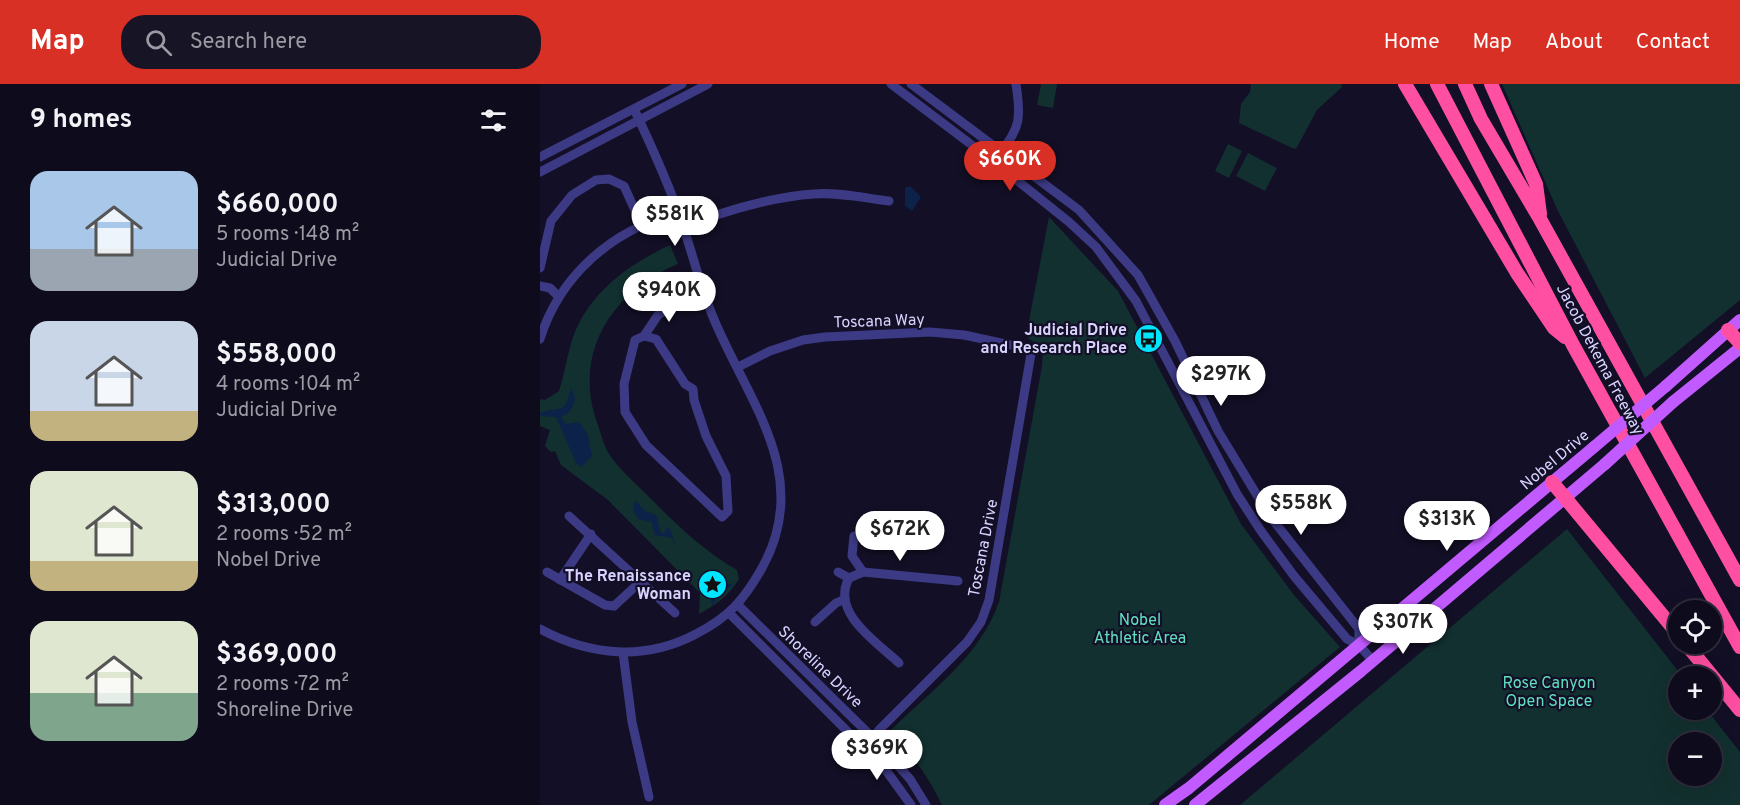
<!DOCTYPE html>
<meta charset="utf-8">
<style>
:root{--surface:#0e0b1c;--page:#171425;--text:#f1f3f6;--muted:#9b9ba3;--line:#2e2b3b;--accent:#d93025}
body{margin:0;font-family:Overpass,sans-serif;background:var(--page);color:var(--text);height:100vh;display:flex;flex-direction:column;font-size:22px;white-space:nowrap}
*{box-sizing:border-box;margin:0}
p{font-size:20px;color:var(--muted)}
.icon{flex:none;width:33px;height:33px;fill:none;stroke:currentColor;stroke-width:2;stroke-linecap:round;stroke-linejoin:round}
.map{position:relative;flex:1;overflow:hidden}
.details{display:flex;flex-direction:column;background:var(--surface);width:540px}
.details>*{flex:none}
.controls{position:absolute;left:1128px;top:516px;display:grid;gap:12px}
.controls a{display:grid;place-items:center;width:54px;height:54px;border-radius:50%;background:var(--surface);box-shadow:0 6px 24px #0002,0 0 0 2px var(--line);font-size:30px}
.price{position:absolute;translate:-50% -51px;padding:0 14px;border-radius:21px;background:#fff;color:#222;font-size:20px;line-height:39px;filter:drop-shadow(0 2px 3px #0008)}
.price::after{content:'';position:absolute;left:50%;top:36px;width:18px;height:14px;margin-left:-9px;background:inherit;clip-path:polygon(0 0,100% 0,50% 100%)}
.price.active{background:var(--accent);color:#fff}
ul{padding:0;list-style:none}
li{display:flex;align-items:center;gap:18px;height:150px;padding:0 30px}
li span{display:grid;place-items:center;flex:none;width:168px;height:120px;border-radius:18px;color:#555}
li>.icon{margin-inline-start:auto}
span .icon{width:72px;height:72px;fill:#fffc;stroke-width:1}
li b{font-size:26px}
h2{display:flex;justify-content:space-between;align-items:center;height:72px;padding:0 30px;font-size:26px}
header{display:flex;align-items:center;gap:36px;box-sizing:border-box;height:84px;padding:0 30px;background:var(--accent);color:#fff}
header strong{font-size:28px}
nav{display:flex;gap:33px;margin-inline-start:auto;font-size:21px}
.search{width:420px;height:54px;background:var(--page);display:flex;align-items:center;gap:15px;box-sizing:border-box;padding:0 21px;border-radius:24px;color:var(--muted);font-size:22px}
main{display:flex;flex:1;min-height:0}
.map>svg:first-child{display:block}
</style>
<header>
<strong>Map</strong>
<div class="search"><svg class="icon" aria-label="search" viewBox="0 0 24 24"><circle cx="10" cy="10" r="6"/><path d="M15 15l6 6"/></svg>Search here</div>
<nav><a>Home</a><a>Map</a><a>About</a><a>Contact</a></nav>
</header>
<main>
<section class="details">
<h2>9 homes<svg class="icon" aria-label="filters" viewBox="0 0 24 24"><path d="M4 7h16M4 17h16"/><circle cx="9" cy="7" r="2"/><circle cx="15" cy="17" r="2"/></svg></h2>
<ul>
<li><span style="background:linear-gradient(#a9c7e8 65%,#9aa5b1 0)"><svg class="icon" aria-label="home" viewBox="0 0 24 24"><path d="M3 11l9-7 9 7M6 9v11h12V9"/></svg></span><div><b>$660,000</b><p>5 rooms · 148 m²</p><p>Judicial Drive</p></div></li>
<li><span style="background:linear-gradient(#c9d6e8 75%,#c2b280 0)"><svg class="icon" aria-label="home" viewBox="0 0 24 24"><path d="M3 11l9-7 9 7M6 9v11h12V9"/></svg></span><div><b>$558,000</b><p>4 rooms · 104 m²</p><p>Judicial Drive</p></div></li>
<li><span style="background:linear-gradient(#dfe7d0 75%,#c2b280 0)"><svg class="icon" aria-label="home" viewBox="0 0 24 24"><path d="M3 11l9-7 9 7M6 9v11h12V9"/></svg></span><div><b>$313,000</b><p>2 rooms · 52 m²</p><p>Nobel Drive</p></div></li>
<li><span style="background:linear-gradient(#dfe7d0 60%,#7fa58c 0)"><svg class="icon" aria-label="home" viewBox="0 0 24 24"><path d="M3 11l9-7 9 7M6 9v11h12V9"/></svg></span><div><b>$369,000</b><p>2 rooms · 72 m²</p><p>Shoreline Drive</p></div></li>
</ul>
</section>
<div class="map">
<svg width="1200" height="721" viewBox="0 0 1200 721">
<rect width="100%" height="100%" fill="#130f26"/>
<g fill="#12302f" fill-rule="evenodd">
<polygon points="501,0 517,0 513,24 497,21"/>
<polygon points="711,0 801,0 802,3 777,26 756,65 752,64 699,39 701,20 710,8"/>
<polygon points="962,0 1200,0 1200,216 1105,294 1017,125"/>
<polygon points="688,60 702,67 689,94 675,87"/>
<polygon points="708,69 737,84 725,107 696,92"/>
<path d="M509 133 578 207 701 440 754 511 800 563 609 721H402C393 703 384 687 371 672 363 663 353 660 350 647 391 606 439 574 459 518L502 282 503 266 486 252Z"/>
<path d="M130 161 138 180C72 207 31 270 58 341 61 350 64 362 69 370 79 385 94 398 107 411 135 439 162 466 197 486L199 495C189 511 176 521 159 530L160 509 68 416 21 381 15 367 11 368 5 362 10 346 0 342V315L5 316 19 307C26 286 28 261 38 241 58 202 92 179 130 161Z"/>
<path d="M1027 445 1142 592H1138V626H1167L1200 668V721H700ZM1138 658H1172V692H1138Z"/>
</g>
<g fill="#0c2248">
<polygon points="370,102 381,113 372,127 365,122 365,104"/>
<path d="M31 304C39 315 33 328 21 333L26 340 39 338 48 351 52 372 41 383 36 379 16 333 0 332V329C23 321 24 332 31 304Z"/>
<polygon points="95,416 104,426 117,432 120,447 124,450 127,443 130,445 137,464 132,454 115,451 111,438 98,435 93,426"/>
<polygon points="179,498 193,500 172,521 170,507 177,504"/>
</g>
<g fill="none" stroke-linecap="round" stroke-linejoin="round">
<g stroke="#3d3a85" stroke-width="9">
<polyline points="351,0 453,77 529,138 556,163 596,217 697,410 721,447 754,492 807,555 819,561 833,577"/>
<polyline points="371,0 539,126 598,191 635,257 678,347 729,431 819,545 819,561"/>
<path d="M459 70C481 44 481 33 476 0"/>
<polyline points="0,73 142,0"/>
<polyline points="0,88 168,0"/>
<path d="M143 142C185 128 229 113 274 110 298 108 325 114 349 117"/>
<polyline points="0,184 11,137 32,111 56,96 69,95 84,102 102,142"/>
<polyline points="0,202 10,204 18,212"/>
<polygon points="104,252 116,255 145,300 153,305 154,316 166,352 186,392 188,427 182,433 106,361 85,328 84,300 95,256"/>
<polyline points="104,252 118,231 143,216"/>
<path d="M0 255C20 191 73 145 138 129"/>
<polyline points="198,283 230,267 263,256 285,253 390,248 424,251 485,264 491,270 449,516 441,538 427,558 339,646 325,665"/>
<polyline points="29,432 135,529"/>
<polyline points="314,452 312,472 323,488"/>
<polyline points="7,488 65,521 74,522"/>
<polyline points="298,488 309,494"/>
<polyline points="20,496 51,450"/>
<polyline points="198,521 334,655 370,695 386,721"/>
<polyline points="74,522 99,499"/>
<polyline points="190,530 345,685 371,721"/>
<polyline points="275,538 296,519 305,515"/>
<path d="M0 545C50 572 105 577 156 550 189 533 204 516 222 484 274 391 207 316 173 233 161 204 153 172 143 142 130 102 112 63 94 25"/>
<polyline points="83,569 92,638 109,713"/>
<path d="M359 579C338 559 290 529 309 494L323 488 418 497"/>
</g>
<g stroke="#c25bff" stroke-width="12">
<polyline points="1126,302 1200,236"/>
<polyline points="1133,318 1200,264"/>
<polyline points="625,721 649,704 1054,363"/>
<polyline points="655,721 821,587 1065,380"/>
</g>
<g stroke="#ff4fa3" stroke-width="14">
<polyline points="865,0 977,189 1014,244 1025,253"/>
<polyline points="897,0 1033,261 1200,563"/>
<polyline points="925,0 941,35 1000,135 1200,496"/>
<polyline points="951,0 996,100 1000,130"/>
<polyline points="1188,246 1200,259"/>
<polyline points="1012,398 1138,550"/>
<polyline points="1146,560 1200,626"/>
</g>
<g stroke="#c25bff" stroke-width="12">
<polyline points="1054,363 1126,302"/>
<polyline points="1065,380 1133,318"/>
</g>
</g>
<defs>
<symbol id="bus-disc" viewBox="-11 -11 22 22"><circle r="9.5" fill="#00e5ff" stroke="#130f26"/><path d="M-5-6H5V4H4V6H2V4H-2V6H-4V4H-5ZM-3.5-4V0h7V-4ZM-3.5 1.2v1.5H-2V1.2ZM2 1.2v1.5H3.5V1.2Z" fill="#111"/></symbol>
<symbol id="sight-disc" viewBox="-11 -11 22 22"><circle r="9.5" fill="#00e5ff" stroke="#130f26"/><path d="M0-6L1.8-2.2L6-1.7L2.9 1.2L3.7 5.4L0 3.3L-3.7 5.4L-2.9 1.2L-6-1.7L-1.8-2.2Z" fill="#111"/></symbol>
</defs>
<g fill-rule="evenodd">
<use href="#bus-disc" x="592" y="238" width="33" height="33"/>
<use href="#sight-disc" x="156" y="484" width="33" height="33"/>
</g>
<g text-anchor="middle" stroke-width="4.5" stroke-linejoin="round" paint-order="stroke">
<g font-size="16" fill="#d9d4ff" stroke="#130f26">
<text transform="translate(339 236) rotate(-2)" y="6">Toscana Way</text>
<text transform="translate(1061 275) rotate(62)" y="6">Jacob Dekema Freeway</text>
<text transform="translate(1014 375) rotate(-40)" y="6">Nobel Drive</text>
<text transform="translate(442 464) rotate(-79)" y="6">Toscana Drive</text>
<text transform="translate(281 582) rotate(44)" y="6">Shoreline Drive</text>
</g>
<g font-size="16" font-weight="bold" fill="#d9d4ff" stroke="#130f26" text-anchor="end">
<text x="587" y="251">Judicial Drive<tspan x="587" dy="18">and Research Place</tspan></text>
<text x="151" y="497">The Renaissance<tspan x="151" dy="18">Woman</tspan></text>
</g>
<g font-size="16" fill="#5fe0c0" stroke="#130f26">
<text x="600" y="541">Nobel<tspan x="600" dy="18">Athletic Area</tspan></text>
<text x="1009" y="604">Rose Canyon<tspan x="1009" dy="18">Open Space</tspan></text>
</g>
</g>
</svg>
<div class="controls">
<a><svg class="icon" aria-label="locate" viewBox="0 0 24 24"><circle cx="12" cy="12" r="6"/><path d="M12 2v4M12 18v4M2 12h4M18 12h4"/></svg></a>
<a>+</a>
<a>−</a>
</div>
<b class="price active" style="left:470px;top:108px">$660K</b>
<b class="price" style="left:135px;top:163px">$581K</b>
<b class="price" style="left:129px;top:239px">$940K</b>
<b class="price" style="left:681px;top:323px">$297K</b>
<b class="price" style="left:761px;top:452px">$558K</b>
<b class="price" style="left:907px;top:468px">$313K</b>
<b class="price" style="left:360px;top:478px">$672K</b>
<b class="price" style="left:863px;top:571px">$307K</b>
<b class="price" style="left:337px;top:697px">$369K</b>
</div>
</main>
